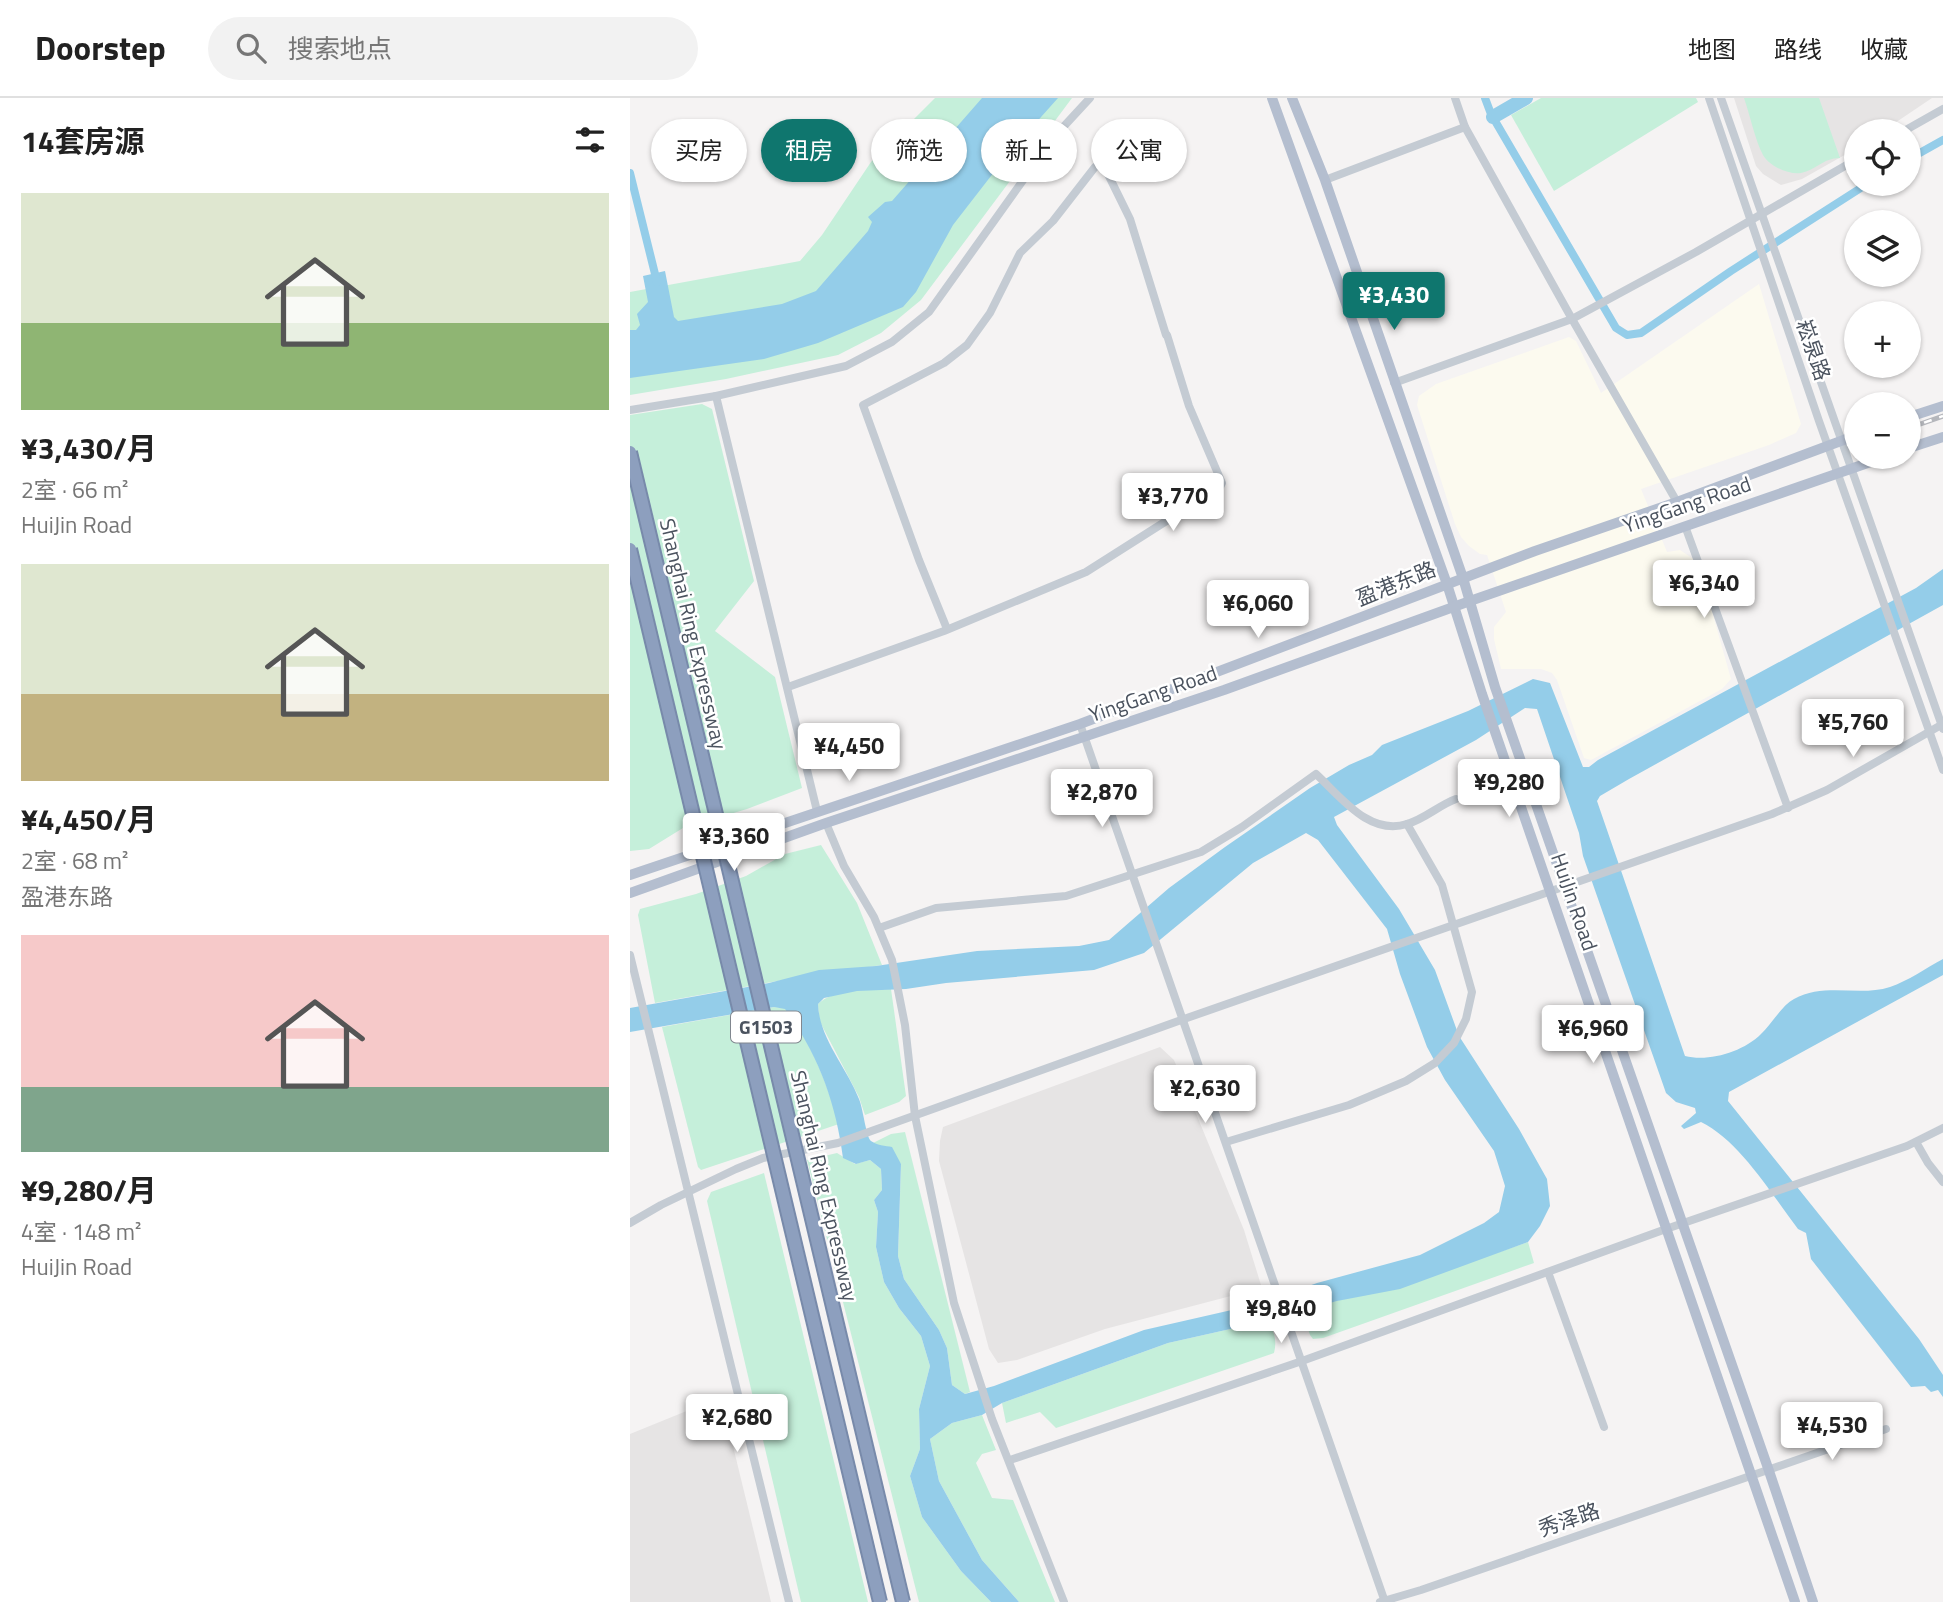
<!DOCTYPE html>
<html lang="zh">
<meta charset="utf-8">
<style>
:root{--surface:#fff;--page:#f2f2f2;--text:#222;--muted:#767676;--line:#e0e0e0;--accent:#0f766e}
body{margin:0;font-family:"Titillium Web","Noto Sans SC",sans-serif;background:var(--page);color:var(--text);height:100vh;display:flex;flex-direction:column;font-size:26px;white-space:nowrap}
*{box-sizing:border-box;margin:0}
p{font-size:23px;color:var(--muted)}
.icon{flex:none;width:38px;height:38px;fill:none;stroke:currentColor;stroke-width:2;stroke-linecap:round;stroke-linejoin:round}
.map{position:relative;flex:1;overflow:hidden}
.panel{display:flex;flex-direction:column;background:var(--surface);width:630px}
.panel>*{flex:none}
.banner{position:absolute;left:21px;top:21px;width:665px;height:63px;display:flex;gap:14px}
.buttons{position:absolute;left:1214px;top:21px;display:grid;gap:14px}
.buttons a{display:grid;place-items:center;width:77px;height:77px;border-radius:50%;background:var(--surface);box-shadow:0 2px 5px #0004;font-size:35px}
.price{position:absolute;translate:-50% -60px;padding:0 16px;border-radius:7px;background:#fff;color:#222;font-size:23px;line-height:46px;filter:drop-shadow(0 2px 4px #0008)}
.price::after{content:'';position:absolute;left:50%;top:42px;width:21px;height:16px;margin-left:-10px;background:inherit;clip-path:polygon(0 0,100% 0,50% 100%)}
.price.current{background:var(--accent);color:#fff}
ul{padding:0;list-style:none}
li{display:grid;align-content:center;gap:14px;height:371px;padding:0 21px}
li span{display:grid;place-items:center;height:217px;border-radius:0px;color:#555}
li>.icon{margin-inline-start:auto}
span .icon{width:126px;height:126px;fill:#fffc;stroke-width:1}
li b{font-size:30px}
h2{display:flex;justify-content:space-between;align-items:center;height:84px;padding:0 21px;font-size:30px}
.chip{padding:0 24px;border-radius:32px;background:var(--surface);box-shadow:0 2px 5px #0004;font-size:24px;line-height:63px}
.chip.current{background:var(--accent);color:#fff}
header{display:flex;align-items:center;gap:42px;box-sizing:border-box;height:98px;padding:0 35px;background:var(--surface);border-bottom:2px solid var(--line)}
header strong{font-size:33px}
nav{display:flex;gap:38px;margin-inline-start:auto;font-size:24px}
.search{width:490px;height:63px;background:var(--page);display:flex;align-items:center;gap:18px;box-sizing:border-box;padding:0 24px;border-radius:38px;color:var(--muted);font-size:26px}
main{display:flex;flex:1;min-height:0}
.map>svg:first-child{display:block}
</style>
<header>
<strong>Doorstep</strong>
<div class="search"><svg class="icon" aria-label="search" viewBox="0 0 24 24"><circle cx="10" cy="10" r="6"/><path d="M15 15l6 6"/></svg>搜索地点</div>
<nav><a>地图</a><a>路线</a><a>收藏</a></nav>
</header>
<main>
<section class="panel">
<h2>14套房源<svg class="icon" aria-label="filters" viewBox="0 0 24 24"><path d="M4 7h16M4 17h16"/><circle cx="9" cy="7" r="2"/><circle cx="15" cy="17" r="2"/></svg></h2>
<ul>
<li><span style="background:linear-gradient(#dfe7d0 60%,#8fb573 0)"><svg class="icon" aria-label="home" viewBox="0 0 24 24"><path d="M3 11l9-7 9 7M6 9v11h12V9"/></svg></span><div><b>¥3,430/月</b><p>2室 · 66 m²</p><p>HuiJin Road</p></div></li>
<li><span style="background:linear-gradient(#dfe7d0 60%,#c2b280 0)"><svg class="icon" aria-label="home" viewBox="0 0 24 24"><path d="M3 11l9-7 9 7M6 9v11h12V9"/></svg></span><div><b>¥4,450/月</b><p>2室 · 68 m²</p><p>盈港东路</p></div></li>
<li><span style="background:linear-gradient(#f6c9c9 70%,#7fa58c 0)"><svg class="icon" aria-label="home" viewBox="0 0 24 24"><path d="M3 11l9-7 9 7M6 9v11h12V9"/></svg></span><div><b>¥9,280/月</b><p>4室 · 148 m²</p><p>HuiJin Road</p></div></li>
</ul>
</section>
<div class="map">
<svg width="1313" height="1504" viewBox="0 0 1313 1504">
<rect width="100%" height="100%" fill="#f5f3f3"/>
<polygon fill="#fcfaef" points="1129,186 1171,326 1166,335 1139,347 1011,391 1037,454 1050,452 1068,464 1101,581 1092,591 961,662 954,660 927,582 922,575 911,571 871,571 864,541 864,529 876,514 857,457 850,456 839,448 831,439 825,426 787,307 789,298 806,286 939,239 946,243 971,295"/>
<g fill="#e6e4e4">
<polygon points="1104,0 1302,0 1253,33 1227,33 1227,50 1172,81 1151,87 1133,76 1126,68"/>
<polygon points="530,949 544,962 614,1132 631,1187 616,1194 475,1231 387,1262 368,1265 359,1251 309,1063 310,1043 313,1029"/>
<polygon points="91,1299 141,1504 0,1504 0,1336"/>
</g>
<g fill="#c5efda">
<polygon points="305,0 442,0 291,202 251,235 208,257 96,281 0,297 0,194 170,163 192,137 241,64"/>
<polygon points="911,0 1066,0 1068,4 924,93 881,17"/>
<path d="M1114 0H1189L1210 60C1193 60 1186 72 1171 75 1159 77 1139 68 1133 57 1125 42 1120 17 1114 0Z"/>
<polygon points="72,306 82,311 124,483 85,533 145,579 172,690 117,711 53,730 19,751 0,753 0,317"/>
<polygon points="191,747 227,805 252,867 159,881 25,905 8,817 10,811 66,796 116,778 155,756"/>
<path d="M261 891 276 998 269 1004 235 1017 229 999 189 922 188 906C205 890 239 892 261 891Z"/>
<path d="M144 909 155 910C184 950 195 981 209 1026L71 1072 68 1069 32 929Z"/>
<polygon points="275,1034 340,1294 335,1296 322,1287 317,1250 309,1232 274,1181 268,1158 271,1066 243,1045 261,1036"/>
<polygon points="207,1055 225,1066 240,1062 251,1071 252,1092 244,1102 248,1114 246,1149 254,1184 269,1210 291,1238 300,1268 289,1311 290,1351 280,1378 292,1419 331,1473 361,1504 289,1504 177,1062"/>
<polygon points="134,1075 238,1504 171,1504 77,1103 81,1094"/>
<polygon points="898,1144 904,1165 693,1240 683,1241 680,1237 672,1213 852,1160"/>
<path d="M636 1223C645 1232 647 1244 644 1255L426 1330 410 1314 376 1325 372 1305 538 1245Z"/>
<polygon points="352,1317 366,1352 352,1356 346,1365 362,1400 383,1402 425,1504 389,1504 352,1462 309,1383 300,1341 322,1325"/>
</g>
<g fill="#94cde9" fill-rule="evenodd">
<polygon points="352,0 428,0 378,56 323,127 286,194 273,209 188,245 134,261 0,280 0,232 6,232 10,227 7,216 18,204 13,178 35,173 44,219 48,223 152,206 186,193 238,133 242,124 238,119 255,104 262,103"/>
<path d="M1313 471V507L999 681 970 698 967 703 1055 958C1079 964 1113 954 1131 936 1142 926 1151 908 1164 901 1195 884 1229 899 1260 889 1278 883 1296 870 1313 861V877L1099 994 1098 1003 1289 1241 1313 1277V1299L1308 1292 1301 1294 1295 1288 1281 1289 1181 1161 1176 1135 1168 1131C1142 1097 1110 1043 1071 1024L1054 1031 1051 1028 1066 1015 1065 1010 1046 1004 1036 995 953 758 949 735 907 611 895 610 846 642 704 719 707 727 769 811 805 872 829 938 889 1031 917 1081 920 1108 910 1128 898 1144 770 1191 707 1203 636 1223 538 1245 372 1305 352 1317 322 1325 300 1341 309 1383 352 1462 389 1504H361L331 1473 292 1419 280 1378 290 1351 289 1311 300 1268 291 1238 269 1210 254 1184 246 1149 248 1114 244 1102 252 1092 251 1071 240 1062 226 1066 213 1060C206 1005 188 956 155 911L144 909 0 934V910L139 885 189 872 246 868 347 853 449 848 479 842 539 790 595 749 680 690 719 667 742 657 752 647 838 613 903 581 920 585 953 669H959L968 662 1286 490ZM676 735 688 742 757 831 770 876 797 949 815 982 864 1053 875 1088 869 1114 854 1125 790 1157 687 1185 628 1206 514 1232 364 1288 335 1296 322 1287 317 1250 309 1232 274 1181 268 1158 271 1066 262 1049C256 1048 246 1047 241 1043 236 1039 233 1010 229 1001 217 970 189 940 188 906L194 900 227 893 276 891 316 885 464 872 514 855 623 765Z"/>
</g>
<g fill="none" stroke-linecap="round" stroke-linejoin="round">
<g stroke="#94cde9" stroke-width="8">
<polyline points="855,0 861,16 986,230 997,237 1011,235 1101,173 1237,86"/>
<polyline points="1279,61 1313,42"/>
<polyline points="0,75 27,184"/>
</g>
<polyline stroke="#94cde9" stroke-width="14" points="863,19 896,0"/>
<g stroke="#c4cbd3" stroke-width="8">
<polyline points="825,0 835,29 942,221 1047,404"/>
<polyline points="1079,0 1189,323 1313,672"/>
<polyline points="1091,0 1313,631"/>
<polyline points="1274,33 1313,11"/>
<polyline points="695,82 835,29"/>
<polyline points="764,285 942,221 1066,154 1227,61"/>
<polyline points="86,298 187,713"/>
<polyline points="0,312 86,298 216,268 262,244 299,214 424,39 460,0"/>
<polyline points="1055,428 1158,710"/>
<polyline points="317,531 289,462 233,307 314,265 337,247 360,215 390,155 423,123 465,69 473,66 500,121 536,237"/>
<polyline points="158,589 314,533 456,474 541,420 588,393 592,385 559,308 537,237"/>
<polyline points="450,626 755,1504"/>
<polyline points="196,725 214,768 244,819 262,862 275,927 285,1018 324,1205 362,1321 434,1504"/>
<path d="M249 830 306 810 436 798 571 754 612 729 686 676C711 699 739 738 777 726 795 721 809 707 826 701"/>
<polyline points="0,857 159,1504"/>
<polyline points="596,1044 719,1007 776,983 805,965 824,945 836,921 842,894 812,787 777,726"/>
<polyline points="1286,1044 1298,1065 1313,1084"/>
<polyline points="0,1125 31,1107 106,1071 133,1060 208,1045 554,921 1142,716 1197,692 1313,626"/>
<polyline points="918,1174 974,1329"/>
<polyline points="380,1362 672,1263 1036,1131 1277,1048 1313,1030"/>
<polyline points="750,1504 791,1492 1256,1331"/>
</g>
<g stroke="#b4becf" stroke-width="10">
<polyline points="642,0 817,486 852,596 1165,1504"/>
<polyline points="662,0 695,82 833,480 865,589 1138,1370 1183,1504"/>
<polyline points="1279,319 1313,308"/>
<polyline points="1279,350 1313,339"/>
<polyline points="0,777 450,626 905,453 1047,404 1227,337"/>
<polyline points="0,795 196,725 594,592 840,503 1255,359"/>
</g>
<defs>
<polyline id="rail" points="1279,330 1313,318"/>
</defs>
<use href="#rail" stroke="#b5b7bc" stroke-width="5"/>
<use href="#rail" stroke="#fff" stroke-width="2.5" stroke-dasharray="8" stroke-linecap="butt"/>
<defs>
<g id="highway-bridge">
<polyline points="0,354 273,1504"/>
<polyline points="0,451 250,1504"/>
</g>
</defs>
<use href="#highway-bridge" stroke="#788aaa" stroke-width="16" stroke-linecap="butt"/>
<use href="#highway-bridge" stroke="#8d9fbe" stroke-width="12"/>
</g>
<g text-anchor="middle" stroke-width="5" stroke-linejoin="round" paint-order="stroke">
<rect fill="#fff" stroke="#81878f" stroke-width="2" x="101" y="913.5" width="70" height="31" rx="5"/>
<g font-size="19" font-weight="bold" fill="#4b535f">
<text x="136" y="936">G1503</text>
</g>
<g font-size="21" fill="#4b535f" stroke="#fff">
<text transform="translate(1183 252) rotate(71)" y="7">崧泉路</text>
<text transform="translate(1057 407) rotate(-19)" y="7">YingGang Road</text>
<text transform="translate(766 486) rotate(-22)" y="7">盈港东路</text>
<text transform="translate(63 536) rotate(77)" y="7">Shanghai Ring Expressway</text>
<text transform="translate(523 596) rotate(-19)" y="7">YingGang Road</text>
<text transform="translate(944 804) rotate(71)" y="7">HuiJin Road</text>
<text transform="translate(194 1088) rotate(77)" y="7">Shanghai Ring Expressway</text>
<text transform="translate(939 1422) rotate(-19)" y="7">秀泽路</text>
</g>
</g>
</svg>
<div class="buttons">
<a><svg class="icon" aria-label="locate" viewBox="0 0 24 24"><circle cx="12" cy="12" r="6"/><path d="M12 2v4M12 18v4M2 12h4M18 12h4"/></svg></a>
<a><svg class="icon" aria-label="layers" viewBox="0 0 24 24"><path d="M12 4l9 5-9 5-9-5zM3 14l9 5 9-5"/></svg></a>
<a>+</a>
<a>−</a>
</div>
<b class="price current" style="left:764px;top:234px">¥3,430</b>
<b class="price" style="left:543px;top:435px">¥3,770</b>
<b class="price" style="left:1074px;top:522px">¥6,340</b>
<b class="price" style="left:628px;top:542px">¥6,060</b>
<b class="price" style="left:1223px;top:661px">¥5,760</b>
<b class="price" style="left:219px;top:685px">¥4,450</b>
<b class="price" style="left:879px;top:721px">¥9,280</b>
<b class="price" style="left:472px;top:731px">¥2,870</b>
<b class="price" style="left:104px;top:775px">¥3,360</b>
<b class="price" style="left:963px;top:967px">¥6,960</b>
<b class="price" style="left:575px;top:1027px">¥2,630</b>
<b class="price" style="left:651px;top:1247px">¥9,840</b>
<b class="price" style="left:107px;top:1356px">¥2,680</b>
<b class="price" style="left:1202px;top:1364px">¥4,530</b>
<div class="banner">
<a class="chip">买房</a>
<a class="chip current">租房</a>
<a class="chip">筛选</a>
<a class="chip">新上</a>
<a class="chip">公寓</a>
</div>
</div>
</main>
